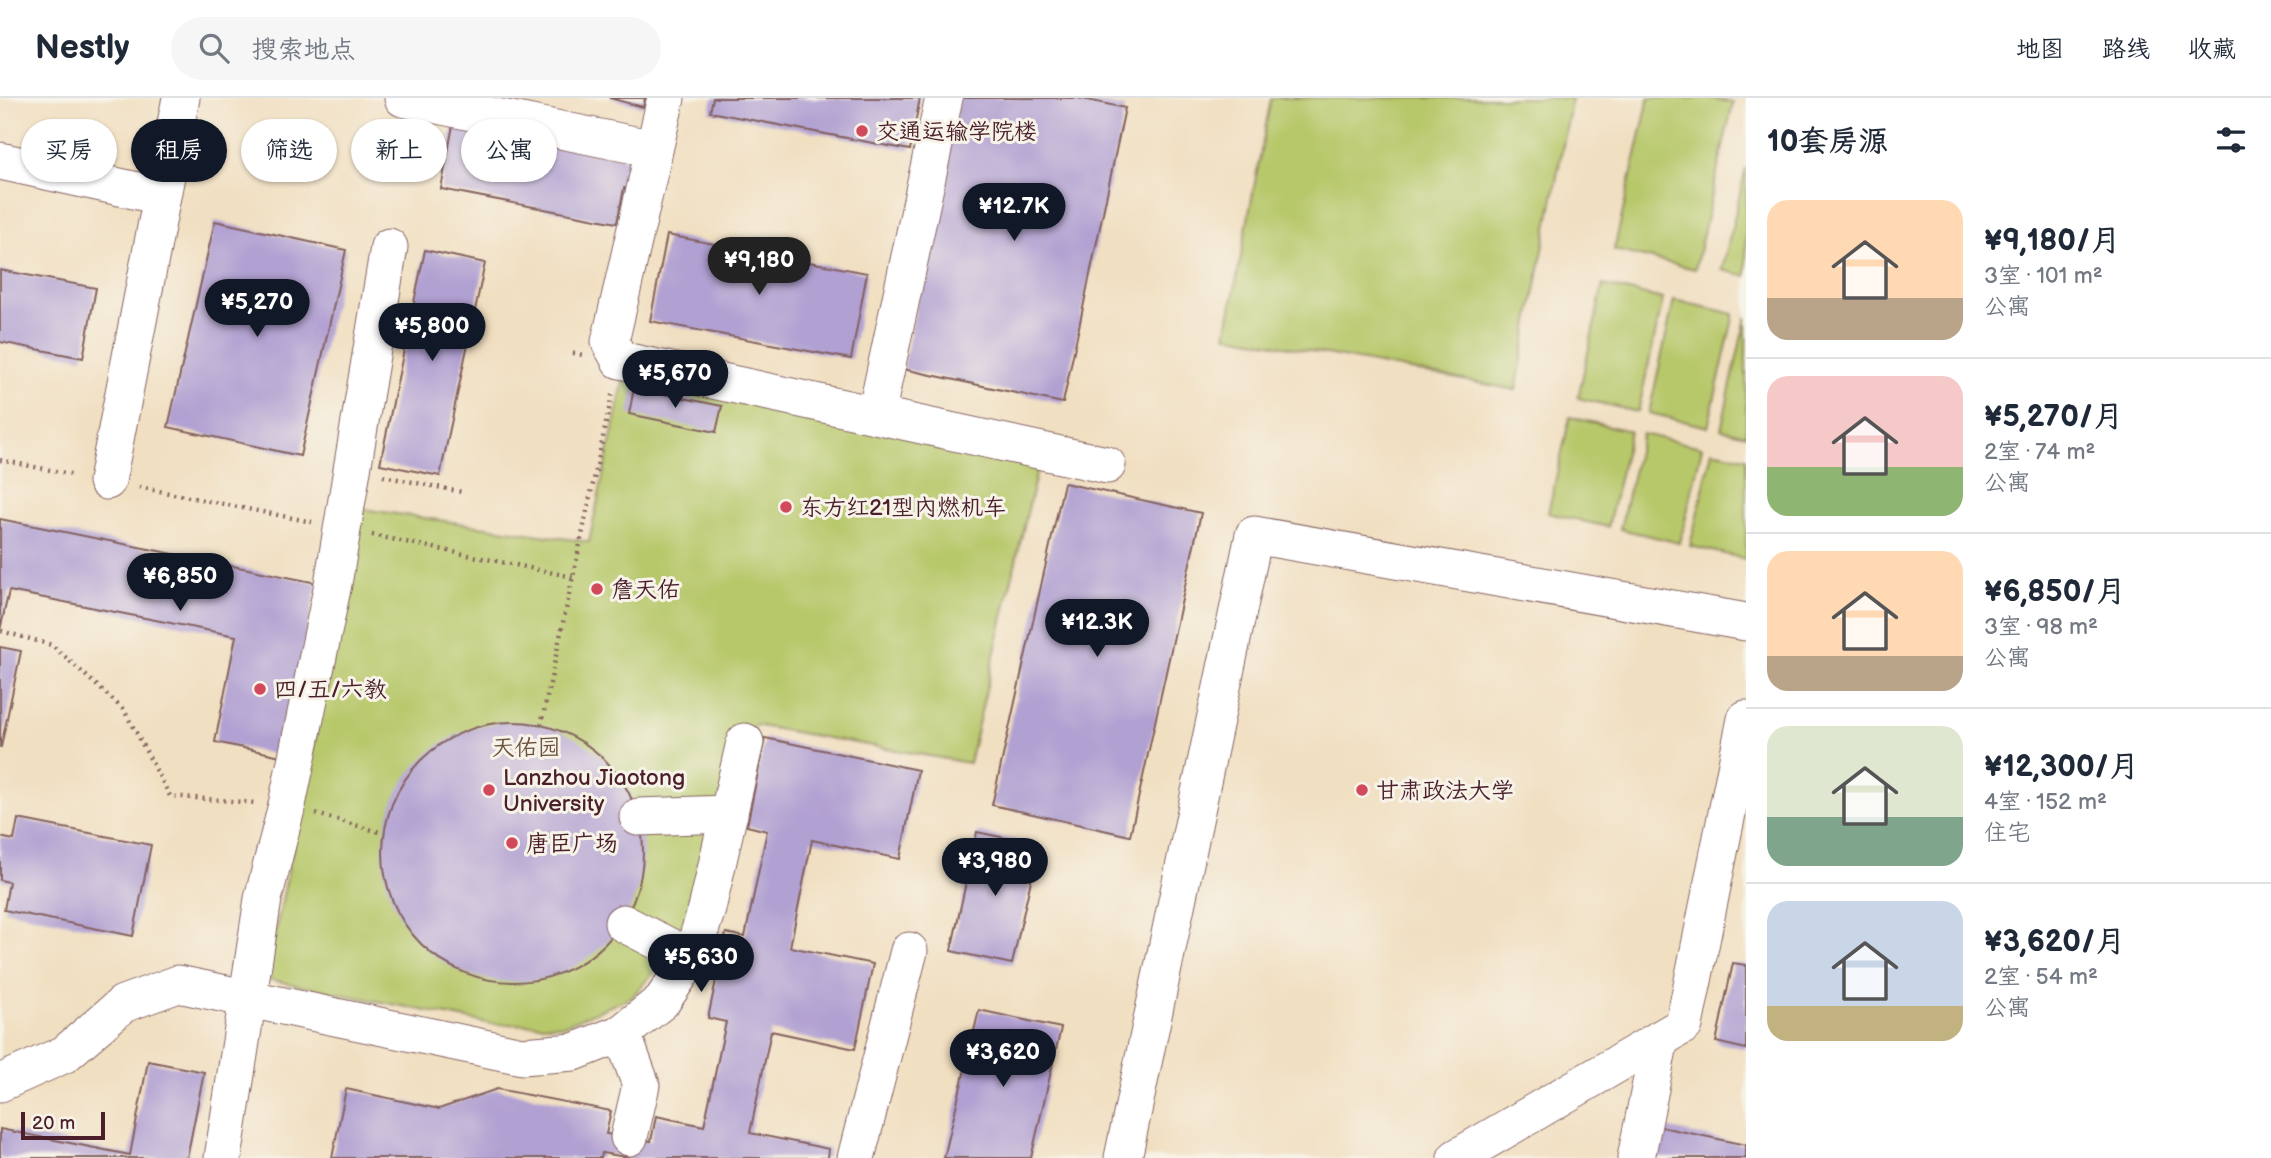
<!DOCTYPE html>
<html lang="zh">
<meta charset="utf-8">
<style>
:root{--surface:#fff;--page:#f6f6f7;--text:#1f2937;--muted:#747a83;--line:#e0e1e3;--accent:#111827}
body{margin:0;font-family:"Balsamiq Sans","LXGW WenKai TC",sans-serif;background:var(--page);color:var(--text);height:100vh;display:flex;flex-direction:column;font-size:26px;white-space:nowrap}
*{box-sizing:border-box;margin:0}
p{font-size:23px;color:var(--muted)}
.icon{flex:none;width:38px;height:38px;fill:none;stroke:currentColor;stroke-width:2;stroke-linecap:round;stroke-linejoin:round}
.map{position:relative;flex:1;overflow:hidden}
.details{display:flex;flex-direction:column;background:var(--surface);width:525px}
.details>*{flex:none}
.hud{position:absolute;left:21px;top:21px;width:665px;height:63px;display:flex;gap:14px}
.scale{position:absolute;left:21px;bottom:18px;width:84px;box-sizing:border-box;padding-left:7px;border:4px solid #4a1f2b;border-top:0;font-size:19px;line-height:24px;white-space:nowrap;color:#4a1f2b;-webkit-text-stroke:5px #f7f3e8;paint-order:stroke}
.price{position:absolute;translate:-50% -60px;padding:0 16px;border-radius:24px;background:var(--accent);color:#fff;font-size:23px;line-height:46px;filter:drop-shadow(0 2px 4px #0008)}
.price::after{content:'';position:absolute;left:50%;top:42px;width:21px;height:16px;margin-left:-10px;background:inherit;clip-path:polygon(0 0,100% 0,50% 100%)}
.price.current{background:#222;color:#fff}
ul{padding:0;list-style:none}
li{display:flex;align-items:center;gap:21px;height:175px;padding:0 21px}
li+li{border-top:2px solid var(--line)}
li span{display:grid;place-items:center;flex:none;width:196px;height:140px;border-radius:21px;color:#555}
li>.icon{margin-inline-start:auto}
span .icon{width:84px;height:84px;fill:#fffc;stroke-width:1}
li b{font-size:30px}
h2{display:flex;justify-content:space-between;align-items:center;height:84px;padding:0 21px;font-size:30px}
.chip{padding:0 24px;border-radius:32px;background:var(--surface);box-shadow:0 2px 5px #0004;font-size:24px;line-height:63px}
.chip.current{background:var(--accent);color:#fff}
header{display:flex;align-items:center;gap:42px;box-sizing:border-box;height:98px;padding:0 35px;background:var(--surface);border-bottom:2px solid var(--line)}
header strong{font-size:33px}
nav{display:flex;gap:38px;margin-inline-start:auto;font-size:24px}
.search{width:490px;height:63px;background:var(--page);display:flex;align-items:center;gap:18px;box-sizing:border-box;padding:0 24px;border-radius:38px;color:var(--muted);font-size:26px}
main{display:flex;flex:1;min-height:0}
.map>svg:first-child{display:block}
</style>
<header>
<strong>Nestly</strong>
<div class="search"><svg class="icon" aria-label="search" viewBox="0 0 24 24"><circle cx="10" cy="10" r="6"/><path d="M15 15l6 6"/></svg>搜索地点</div>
<nav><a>地图</a><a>路线</a><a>收藏</a></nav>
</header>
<main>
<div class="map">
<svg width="1746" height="1060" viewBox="0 0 1746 1060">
<rect width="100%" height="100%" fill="#f7f3e8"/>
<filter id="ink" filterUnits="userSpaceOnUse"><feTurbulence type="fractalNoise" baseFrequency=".0143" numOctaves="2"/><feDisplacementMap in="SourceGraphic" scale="14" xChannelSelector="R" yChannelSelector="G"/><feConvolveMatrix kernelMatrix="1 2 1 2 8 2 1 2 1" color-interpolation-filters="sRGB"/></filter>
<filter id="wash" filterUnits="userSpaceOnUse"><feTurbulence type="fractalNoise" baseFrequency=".00686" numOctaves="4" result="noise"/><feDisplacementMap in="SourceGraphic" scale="28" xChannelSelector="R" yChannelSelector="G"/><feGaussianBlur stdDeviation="1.57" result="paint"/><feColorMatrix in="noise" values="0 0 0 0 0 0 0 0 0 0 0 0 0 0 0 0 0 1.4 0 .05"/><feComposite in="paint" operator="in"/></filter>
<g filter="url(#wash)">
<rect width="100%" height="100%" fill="#f1dfc1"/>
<g fill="#b7c86b" stroke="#80744b" stroke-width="2">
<polygon points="1271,0 1572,0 1516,292 1226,237"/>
<polygon points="1649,0 1711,0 1733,5 1695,171 1614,152"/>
<polygon points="1746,70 1746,178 1722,172"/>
<polygon points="1603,187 1663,201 1638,314 1578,300"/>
<polygon points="1674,202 1734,216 1708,329 1649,315"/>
<polygon points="1746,219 1746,337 1721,331"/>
<polygon points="625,276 1039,364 969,665 754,627 683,841 632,899 564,927 492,926 266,881 362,411 589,444"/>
<polygon points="1570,319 1630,333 1608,429 1548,415"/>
<polygon points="1642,336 1702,349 1680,445 1620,431"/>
<polygon points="1712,353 1746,360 1746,461 1690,448"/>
</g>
<g id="blocks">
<g fill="#b1a0d2">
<polygon points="609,0 645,0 643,9"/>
<polygon points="713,0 920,0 910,52 710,14"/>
<polygon points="959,0 1078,0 1125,10 1063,305 903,271"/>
<polygon points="453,27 640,63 634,91 624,90 617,125 441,91"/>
<polygon points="215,123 346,152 300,358 168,329"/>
<polygon points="667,137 867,175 851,261 650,223"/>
<polygon points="425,152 485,165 440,378 380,366"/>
<polygon points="0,172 96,190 83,260 0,244"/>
<polygon points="634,290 722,308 716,334 629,316"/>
<polygon points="1064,385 1201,415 1130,738 992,707"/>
<polygon points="0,421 317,485 281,658 215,644 236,538 9,493 0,532"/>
<polygon points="0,549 21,553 1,649 0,649"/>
<circle cx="513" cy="754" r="130"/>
<polygon points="765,640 918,672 900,761 812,742 790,849 873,866 855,951 771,933 750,1035 829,1051 828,1060 631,1060 602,1055 601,1060 332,1060 346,991 439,1011 497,991 611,1013 606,1036 651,1043 656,1018 704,1028 726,924 708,920 726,835 745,839 767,733 747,728"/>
<polygon points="18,721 151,747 133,838 4,812 9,784 0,782 0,739 14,742"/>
<polygon points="977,734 1039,747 1012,866 951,853"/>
<polygon points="1733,865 1746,867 1746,951 1716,944"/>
<polygon points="979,912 1061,930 1031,1060 944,1060"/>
<polygon points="148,963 204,974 187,1060 0,1060 0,1031 130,1057"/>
<polygon points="1657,1028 1746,1047 1746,1060 1650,1060"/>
</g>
</g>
</g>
<g filter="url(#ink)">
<use href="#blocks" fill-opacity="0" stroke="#846260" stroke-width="2"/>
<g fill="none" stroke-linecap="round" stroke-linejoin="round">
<defs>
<g id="minor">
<polyline points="403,0 654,51"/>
<polyline points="666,0 610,244 620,262 1107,367"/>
<polyline points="0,63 161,98"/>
<polyline points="876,317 944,0"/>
<polyline points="107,383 181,0"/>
<polyline points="638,719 729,716"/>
<polyline points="623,825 691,860"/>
<polyline points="622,935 641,987 629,1039"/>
<polyline points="0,985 65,956 123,906 178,886 522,958 574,954 622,935 662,903 691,860 707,811 745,644"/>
<polyline points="223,1060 263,801 287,707 333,486 389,149"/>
<polyline points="856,1060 909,853"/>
<polyline points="1123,1060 1254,437 1746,524"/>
<polyline points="1456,1060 1684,927 1746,621"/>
<polyline points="1636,1060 1660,941"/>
</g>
</defs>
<use href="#minor" stroke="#846260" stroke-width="39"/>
<g stroke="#846260" stroke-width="4.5" stroke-dasharray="2 5" stroke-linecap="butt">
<polyline points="573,255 583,257"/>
<polyline points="0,362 75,377"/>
<polyline points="383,378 462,394"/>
<polyline points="139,389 312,424"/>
<polyline points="372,437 573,479"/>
<polyline points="1,533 52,547 124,612 170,698 256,705"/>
<polyline points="541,627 613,293"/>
<polyline points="316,716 383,735"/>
</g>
<use href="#minor" stroke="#fff" stroke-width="37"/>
</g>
</g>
<g fill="#d1495b" stroke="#f7f3e8" stroke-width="2.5">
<circle cx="862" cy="33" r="7"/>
<circle cx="786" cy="409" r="7"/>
<circle cx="597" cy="491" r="7"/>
<circle cx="260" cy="591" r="7"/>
<circle cx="489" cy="692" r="7"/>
<circle cx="1362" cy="692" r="7"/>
<circle cx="512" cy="745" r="7"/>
</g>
<g text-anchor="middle" stroke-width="6" stroke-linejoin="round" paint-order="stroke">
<g font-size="23" fill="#4a1f2b" stroke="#f7f3e8" text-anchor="start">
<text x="876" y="41">交通运输学院楼</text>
<text x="800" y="417">东方红21型内燃机车</text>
<text x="611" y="499">詹天佑</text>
<text x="274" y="599">四/五/六教</text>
<text x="503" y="687">Lanzhou Jiaotong<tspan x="503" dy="26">University</tspan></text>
<text x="1376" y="700">甘肃政法大学</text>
<text x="526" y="753">唐臣广场</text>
</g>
<g font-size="23" fill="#6b523e" stroke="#f7f3e8">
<text x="526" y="657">天佑园</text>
</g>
</g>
</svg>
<div class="scale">20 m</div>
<b class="price" style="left:1014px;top:145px">¥12.7K</b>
<b class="price current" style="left:759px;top:199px">¥9,180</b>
<b class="price" style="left:257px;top:241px">¥5,270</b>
<b class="price" style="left:432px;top:265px">¥5,800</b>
<b class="price" style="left:675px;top:312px">¥5,670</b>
<b class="price" style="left:180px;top:515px">¥6,850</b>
<b class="price" style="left:1097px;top:561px">¥12.3K</b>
<b class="price" style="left:995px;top:800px">¥3,980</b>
<b class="price" style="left:701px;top:896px">¥5,630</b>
<b class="price" style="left:1003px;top:991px">¥3,620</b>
<div class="hud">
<a class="chip">买房</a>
<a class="chip current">租房</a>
<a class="chip">筛选</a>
<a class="chip">新上</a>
<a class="chip">公寓</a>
</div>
</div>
<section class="details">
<h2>10套房源<svg class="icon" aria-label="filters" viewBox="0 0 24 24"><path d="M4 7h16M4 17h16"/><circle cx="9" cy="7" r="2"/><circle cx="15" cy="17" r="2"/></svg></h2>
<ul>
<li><span style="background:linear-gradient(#ffd9b3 70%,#b9a48a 0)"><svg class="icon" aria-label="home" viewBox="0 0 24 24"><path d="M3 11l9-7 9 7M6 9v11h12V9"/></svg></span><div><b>¥9,180/月</b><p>3室 · 101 m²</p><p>公寓</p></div></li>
<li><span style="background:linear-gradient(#f6c9c9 65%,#8fb573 0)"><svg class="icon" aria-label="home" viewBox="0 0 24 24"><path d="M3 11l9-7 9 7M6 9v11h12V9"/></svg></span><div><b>¥5,270/月</b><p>2室 · 74 m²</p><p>公寓</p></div></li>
<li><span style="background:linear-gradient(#ffd9b3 75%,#b9a48a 0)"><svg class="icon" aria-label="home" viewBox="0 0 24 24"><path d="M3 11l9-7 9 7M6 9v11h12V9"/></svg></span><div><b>¥6,850/月</b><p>3室 · 98 m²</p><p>公寓</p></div></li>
<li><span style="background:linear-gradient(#dfe7d0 65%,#7fa58c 0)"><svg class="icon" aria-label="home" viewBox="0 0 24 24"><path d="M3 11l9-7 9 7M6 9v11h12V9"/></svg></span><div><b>¥12,300/月</b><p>4室 · 152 m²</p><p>住宅</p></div></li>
<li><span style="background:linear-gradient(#c9d6e8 75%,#c2b280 0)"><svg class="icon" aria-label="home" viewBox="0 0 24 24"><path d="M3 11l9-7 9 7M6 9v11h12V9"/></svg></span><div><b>¥3,620/月</b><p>2室 · 54 m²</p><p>公寓</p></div></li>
</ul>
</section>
</main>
